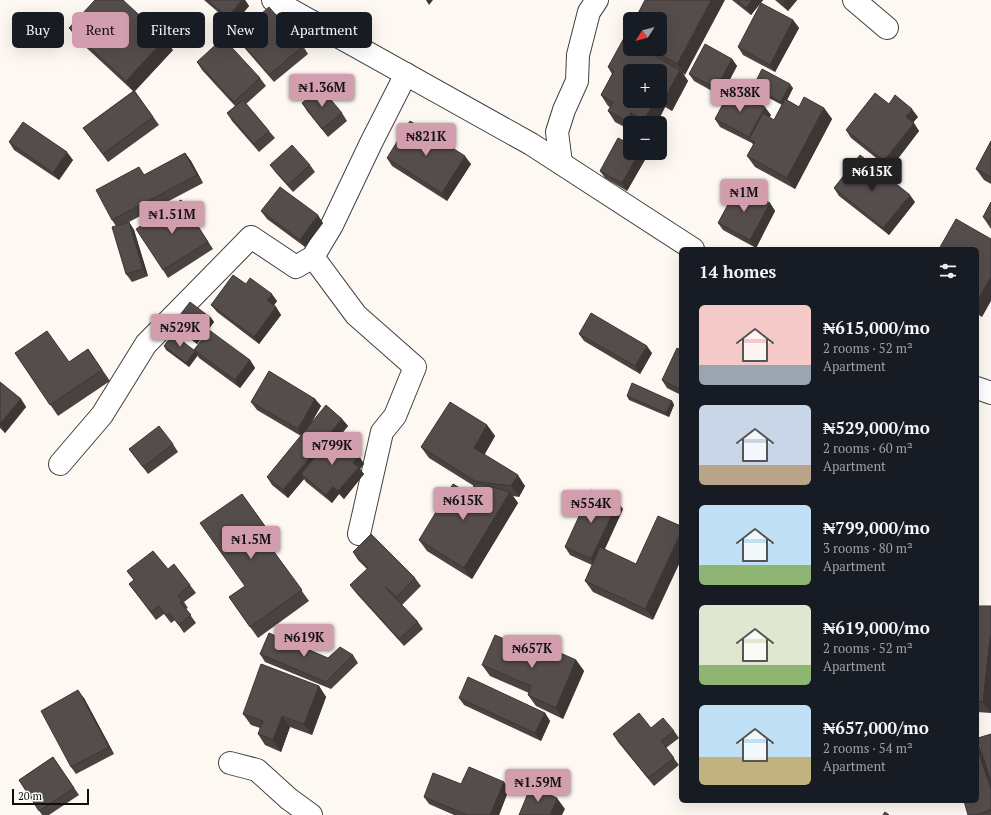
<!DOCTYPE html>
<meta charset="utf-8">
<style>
:root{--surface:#171b24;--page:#242831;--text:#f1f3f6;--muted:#9ea1a6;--accent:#d29eae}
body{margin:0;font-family:"PT Serif",serif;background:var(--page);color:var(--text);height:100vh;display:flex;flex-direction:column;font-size:15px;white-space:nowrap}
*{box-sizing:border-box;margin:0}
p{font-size:13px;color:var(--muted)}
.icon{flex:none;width:22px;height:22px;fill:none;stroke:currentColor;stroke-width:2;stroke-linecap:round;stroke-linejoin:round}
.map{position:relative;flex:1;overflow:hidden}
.details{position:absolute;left:679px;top:247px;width:300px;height:556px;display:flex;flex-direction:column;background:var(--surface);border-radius:6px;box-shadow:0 4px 16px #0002}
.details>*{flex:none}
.top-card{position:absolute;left:12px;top:12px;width:380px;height:36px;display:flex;gap:8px}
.needle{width:26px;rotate:234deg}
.fabs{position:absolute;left:623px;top:12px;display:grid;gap:8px}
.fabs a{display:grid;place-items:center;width:44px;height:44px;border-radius:6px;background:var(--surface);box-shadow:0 4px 16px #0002;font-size:20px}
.scale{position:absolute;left:12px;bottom:10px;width:77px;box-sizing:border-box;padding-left:4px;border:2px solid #0e0e0e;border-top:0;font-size:11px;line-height:14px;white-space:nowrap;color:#0e0e0e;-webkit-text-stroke:3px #fff;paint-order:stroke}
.price{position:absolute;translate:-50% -34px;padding:0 9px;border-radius:4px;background:var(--accent);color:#111;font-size:13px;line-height:26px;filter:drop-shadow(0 1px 2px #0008)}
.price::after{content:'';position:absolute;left:50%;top:24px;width:12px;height:9px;margin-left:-6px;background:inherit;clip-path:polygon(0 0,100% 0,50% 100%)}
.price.current{background:#222;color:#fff}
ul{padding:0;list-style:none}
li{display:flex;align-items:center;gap:12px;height:100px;padding:0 20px}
li span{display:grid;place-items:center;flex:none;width:112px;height:80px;border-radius:6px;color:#555}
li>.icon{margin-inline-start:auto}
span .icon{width:48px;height:48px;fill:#fffc;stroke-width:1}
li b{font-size:17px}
h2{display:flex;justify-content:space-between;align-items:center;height:48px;padding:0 20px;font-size:17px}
.pill{padding:0 14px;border-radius:6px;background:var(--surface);box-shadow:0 4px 16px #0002;font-size:14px;line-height:36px}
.pill.current{background:var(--accent);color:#111}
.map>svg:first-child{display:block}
</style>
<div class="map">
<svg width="991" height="815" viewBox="0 0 991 815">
<rect width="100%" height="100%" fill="#fdf8f1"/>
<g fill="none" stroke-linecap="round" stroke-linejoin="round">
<defs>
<g id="minor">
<polyline points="273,0 531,144 693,249"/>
<polyline points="854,0 887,28"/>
<polyline points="561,163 557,132 564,110 577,81 578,55 589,12 597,0"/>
<polyline points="313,257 356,315 415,367 395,416 382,432 359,534"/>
<polyline points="977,388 991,393"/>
<polyline points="60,464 102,415 146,344 251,237 296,267 313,257 332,225 371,143 406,74"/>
<polyline points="230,763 257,770 289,799 311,815"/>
</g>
</defs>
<use href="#minor" stroke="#414141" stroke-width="24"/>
<use href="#minor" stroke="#fff" stroke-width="22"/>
</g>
<g fill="#494241" fill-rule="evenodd">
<polygon points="204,0 245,0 249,6 233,25"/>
<path d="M645 0 685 75 683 73 688 81 672 111 665 107 657 123H630V130L615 122 608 111 610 107 608 106 601 95 612 74 608 67 630 49H660ZM630 71H660V101Z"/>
<polygon points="732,0 763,0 751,15"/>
<polygon points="775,0 797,0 788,11"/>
<polygon points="793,20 799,28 775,72 743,55 738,47"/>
<polygon points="69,28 173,50 135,91 159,125 108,162 83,128 133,91 77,39"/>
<polygon points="630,29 630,42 626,36"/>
<polygon points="236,36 303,46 308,54 274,82 241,44"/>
<polygon points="732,59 737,66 721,96 694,81 689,74"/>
<polygon points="197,62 260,78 266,86 246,104 269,131 275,138 259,152 232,121 227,113 235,106 202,70"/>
<polygon points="753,87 793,88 787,100 799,107 824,108 832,119 795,189 755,167 747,156 753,145 752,143 720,127 715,119 771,115 769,117 774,120 782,105 756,91"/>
<polygon points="302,103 342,113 347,121 328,137 307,111"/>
<polygon points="889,104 918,117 913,122 919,131 890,169 851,138 846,130"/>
<polygon points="991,141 991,184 984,180 976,169"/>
<polygon points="9,142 73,160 59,180 14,150"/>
<polygon points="185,153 191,161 203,183 127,223 129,222 134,230 148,276 132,282 126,274 116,226 112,220 145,175"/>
<polygon points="387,158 471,164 447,201 392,166"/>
<polygon points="646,158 627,191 605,178 600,171"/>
<polygon points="270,165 310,165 315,172 293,192 276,173"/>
<polygon points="834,188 915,202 889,235 839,196"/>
<polygon points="181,200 213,249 168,278 163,270"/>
<polygon points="991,202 991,229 983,217"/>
<polygon points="770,203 775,211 756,248 723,230 718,223"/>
<polygon points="261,211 323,223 305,247 267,219"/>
<polygon points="977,249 982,317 977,314"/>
<polygon points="246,284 277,301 274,305 276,307 281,315 259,344 217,312 211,305"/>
<polygon points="211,318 214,322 197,344 176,328 173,324"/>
<polygon points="579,334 652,353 640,374 584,341"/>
<polygon points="164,346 198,355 189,367 166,350"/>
<polygon points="88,349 110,381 58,416 15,353 69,362"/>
<polygon points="194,350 250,360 255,368 240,388 199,358"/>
<polygon points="681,350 681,395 667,388 662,380"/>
<polygon points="0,382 21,399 26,407 5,433 0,428"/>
<polygon points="627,396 672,401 674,405 669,417 629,400"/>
<polygon points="315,399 321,406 310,425 342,419 348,426 338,438 359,456 364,464 360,469 364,474 344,499 339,494 332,503 306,482 304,479 288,498 272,485 267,477 301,436 257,410 251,402"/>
<polygon points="487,425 495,436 484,455 525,486 519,497 513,496 518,503 472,579 427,551 419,540 474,486 429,458 421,447"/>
<polygon points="173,444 178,452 148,474 129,449"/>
<polygon points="242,494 280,547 274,552 309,601 258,638 229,597 245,586"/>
<polygon points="623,509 605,549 653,620 593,592 585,581 592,565 570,555 565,547"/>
<polygon points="353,552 415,578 421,586 402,605 418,622 423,629 404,646 356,593 350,585 367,569 358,560"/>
<polygon points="168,569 190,585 196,593 184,602 188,608 186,609 196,623 184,633 175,620 171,623 164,614 156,620 129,584 134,580 127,571"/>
<polygon points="977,606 991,606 991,713 977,712"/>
<polygon points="260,654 328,658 353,655 358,663 331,689 265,662"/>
<polygon points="543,656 576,660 584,671 563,719 536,706 528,695 529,693 490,676 482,665"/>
<polygon points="319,686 326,697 312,735 290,727 281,752 265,745 258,734 260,728 251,725 243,714"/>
<polygon points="84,698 114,754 76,774 71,767"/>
<polygon points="459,698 545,713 550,721 541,741 464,705"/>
<polygon points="651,728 674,731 679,738 666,748 679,765 654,786 618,742 613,734"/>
<polygon points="991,734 991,815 968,815 977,801 977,738 987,769"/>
<polygon points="53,757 79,795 49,815 42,815 19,780"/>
<polygon points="461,784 509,789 499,815 454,815 429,804 424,797"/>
</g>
<g fill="#3c3635">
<polygon points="242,0 245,0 249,6 233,25 228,17"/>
<polygon points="426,0 433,0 429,5"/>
<polygon points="711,0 725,0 685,75 677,64"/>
<polygon points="752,0 763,0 751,15 746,8"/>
<polygon points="785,0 797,0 788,11 783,3"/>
<polygon points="793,20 799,28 775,72 770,65"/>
<polygon points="165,39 173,50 134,92 126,81"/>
<polygon points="732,59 737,66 721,96 716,88"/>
<polygon points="680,70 688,81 672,111 664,100"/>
<polygon points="790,84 793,88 784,106 781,102"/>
<polygon points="660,99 665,107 657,123 647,123 644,120 655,101 660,101"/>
<polygon points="765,107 771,115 755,143 749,137"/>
<polygon points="824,108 832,119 795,189 787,178"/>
<polygon points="912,109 918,117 911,125 906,117"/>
<polygon points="631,113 639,123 630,123 630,126 627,121"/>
<polygon points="914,123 919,131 890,169 884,161"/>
<polygon points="67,152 73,160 59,180 53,173"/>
<polygon points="185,153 191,161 203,183 197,175"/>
<polygon points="639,153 643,153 646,158 627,191 622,183"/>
<polygon points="465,156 471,164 447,201 442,193"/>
<polygon points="910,195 915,202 889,235 883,228"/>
<polygon points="770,203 775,211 756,248 750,240"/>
<polygon points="318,215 323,223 305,247 300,240"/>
<polygon points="129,222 134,230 148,276 143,269"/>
<polygon points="991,276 991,301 982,317 977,310 977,302"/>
<polygon points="272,294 277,301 272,308 267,300"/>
<polygon points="276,307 281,315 259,344 254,337"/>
<polygon points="211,318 214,322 197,344 194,340"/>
<polygon points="647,346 652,353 640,374 635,366"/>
<polygon points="195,351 198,355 189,367 186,363"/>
<polygon points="250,360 255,368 240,388 235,380"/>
<polygon points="21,399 26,407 5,433 0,424"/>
<polygon points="315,399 321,406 303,437 298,429"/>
<polygon points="672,401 674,405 669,417 666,413"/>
<polygon points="342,419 348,426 305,478 301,474 304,479 288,498 283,490"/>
<polygon points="487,425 495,436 482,459 474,448"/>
<polygon points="359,456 364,464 360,469 364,474 344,499 338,491 353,463"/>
<polygon points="518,475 525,486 519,497 511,486"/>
<polygon points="333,487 339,494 332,503 326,495"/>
<polygon points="510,492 518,503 472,579 464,568"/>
<polygon points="618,502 623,509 596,567 591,559"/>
<polygon points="681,532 681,560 653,620 645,609"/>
<polygon points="990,637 991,639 991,713 983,702"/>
<polygon points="576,660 584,671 563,719 556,708"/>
<polygon points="319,686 326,697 312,735 304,724"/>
<polygon points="78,690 84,698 114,754 109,747"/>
<polygon points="545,713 550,721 541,741 535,733"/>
<polygon points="282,716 290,727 281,752 273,740"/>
<polygon points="977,738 991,781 991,789 977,747"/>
<polygon points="504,782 509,789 499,815 490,815"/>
<polygon points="557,798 565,809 562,815 550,815"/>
</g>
<g fill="#554d4c" stroke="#3c3635">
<polygon points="95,0 123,0 165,39 126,81 69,28"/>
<polygon points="207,0 242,0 228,17"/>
<polygon points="645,0 711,0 677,64 650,49 660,49 660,19 635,19"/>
<polygon points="737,0 752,0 746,8"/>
<polygon points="779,0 785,0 783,3"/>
<polygon points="761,3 793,20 770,65 738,47"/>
<polygon points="269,7 303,46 269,75 236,36"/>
<polygon points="630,29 630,38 626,36"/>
<polygon points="223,38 260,78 234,102 197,62"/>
<polygon points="624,38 630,42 630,49 643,49 680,70 664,100 660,97 660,71 630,71 630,101 655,101 644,120 631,113 627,121 608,111 613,102 601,95 614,71 608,67"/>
<polygon points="705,44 732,59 716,88 689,74"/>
<polygon points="762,69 790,84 781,102 753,87"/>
<polygon points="321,88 342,113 322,129 302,103"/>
<polygon points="731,89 765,107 749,137 715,119"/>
<polygon points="134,91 153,117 103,154 83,128"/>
<polygon points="875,93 889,104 895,95 912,109 906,117 914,123 884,161 846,130"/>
<polygon points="804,97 824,108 787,178 747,156 755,142 749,139 763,113 774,120 785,99 799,107"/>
<polygon points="243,100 269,131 254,144 227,113"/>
<polygon points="410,121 465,156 442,193 387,158"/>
<polygon points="23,122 67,152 53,173 9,142"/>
<polygon points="618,138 630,144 630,153 639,153 622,183 600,171"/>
<polygon points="991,141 991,177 976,169"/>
<polygon points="292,145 310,165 288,185 270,165"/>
<polygon points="185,153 197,175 112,220 96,190 139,167 144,175"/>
<polygon points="860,155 910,195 883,228 834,188"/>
<polygon points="738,186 770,203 750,240 718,223"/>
<polygon points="280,187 318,215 300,240 261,211"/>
<polygon points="181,200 208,242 163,270 136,229"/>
<polygon points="991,202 991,222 983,217"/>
<polygon points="956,219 991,239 991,276 977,302 977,249 939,249"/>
<polygon points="129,222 143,269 126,274 112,227"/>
<polygon points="233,275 246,284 250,278 272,294 267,300 276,307 254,337 211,305"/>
<polygon points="190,302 211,318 194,340 173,324"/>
<polygon points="591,313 647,346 635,366 579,334"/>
<polygon points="209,330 250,360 235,380 194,350"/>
<polygon points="47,331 69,362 88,349 102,370 50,405 15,353"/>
<polygon points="173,334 195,351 186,363 164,346"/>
<polygon points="677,348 681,350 681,390 662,380"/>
<polygon points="269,371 315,399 298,429 251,402"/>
<polygon points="0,382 21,399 0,424"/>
<polygon points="632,383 672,401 666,413 627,396"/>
<polygon points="450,402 487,425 474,448 518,475 511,486 475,481 421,447"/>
<polygon points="326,405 342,419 283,490 267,477"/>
<polygon points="159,426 173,444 143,467 129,449"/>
<polygon points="333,435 359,456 353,463 359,467 338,491 333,487 326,495 301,474"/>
<polygon points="477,483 510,492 464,568 419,540 453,484 468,493"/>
<polygon points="591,490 618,502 591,559 565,547"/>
<polygon points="242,494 272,536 266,541 302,590 250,627 229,597 245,586 200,523"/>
<polygon points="658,516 681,526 681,532 645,609 585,581 600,547 636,564"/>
<polygon points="371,534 415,578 397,597 385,587 418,622 399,639 350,585 368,568 353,552"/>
<polygon points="153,551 168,569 174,564 190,585 178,595 182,600 180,602 191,615 179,625 169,613 166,615 159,606 151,612 129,584 134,580 127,571"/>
<polygon points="977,606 991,606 991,637 990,637 983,702 977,701"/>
<polygon points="269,633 328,658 340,647 353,655 326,682 260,654"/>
<polygon points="495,635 543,656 547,647 576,660 556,708 528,695 531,686 482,665"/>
<polygon points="261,664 319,686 304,724 282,716 273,740 258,734 263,721 243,714"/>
<polygon points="468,677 545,713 535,733 459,698"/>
<polygon points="78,690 109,747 71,767 41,711"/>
<polygon points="639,713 651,728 663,718 674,731 661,741 674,758 648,778 613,734"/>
<polygon points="991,734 991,783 978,738"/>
<polygon points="977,747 991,789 991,810 975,815 968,815 964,801 977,801"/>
<polygon points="53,757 74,788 39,811 19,780"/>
<polygon points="469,767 504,782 490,815 467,815 424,797 433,773 461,784"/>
<polygon points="531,786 557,798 550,815 519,815"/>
<polygon points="885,812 889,815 883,815"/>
</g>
</svg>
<div class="fabs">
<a><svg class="needle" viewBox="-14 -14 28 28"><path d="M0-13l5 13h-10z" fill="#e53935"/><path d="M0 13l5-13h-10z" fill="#9ea1a6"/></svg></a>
<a>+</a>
<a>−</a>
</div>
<div class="scale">20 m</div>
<b class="price" style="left:322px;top:108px">₦1.36M</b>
<b class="price" style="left:740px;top:113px">₦838K</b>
<b class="price" style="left:426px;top:157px">₦821K</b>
<b class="price current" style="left:872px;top:192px">₦615K</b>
<b class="price" style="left:744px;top:213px">₦1M</b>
<b class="price" style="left:172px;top:235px">₦1.51M</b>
<b class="price" style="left:180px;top:348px">₦529K</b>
<b class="price" style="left:332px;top:466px">₦799K</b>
<b class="price" style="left:463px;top:521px">₦615K</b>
<b class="price" style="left:591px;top:524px">₦554K</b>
<b class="price" style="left:251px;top:560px">₦1.5M</b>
<b class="price" style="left:304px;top:658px">₦619K</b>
<b class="price" style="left:532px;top:669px">₦657K</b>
<b class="price" style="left:538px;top:803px">₦1.59M</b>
<div class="top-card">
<a class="pill">Buy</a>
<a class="pill current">Rent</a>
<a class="pill">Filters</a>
<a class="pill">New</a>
<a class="pill">Apartment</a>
</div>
<section class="details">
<h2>14 homes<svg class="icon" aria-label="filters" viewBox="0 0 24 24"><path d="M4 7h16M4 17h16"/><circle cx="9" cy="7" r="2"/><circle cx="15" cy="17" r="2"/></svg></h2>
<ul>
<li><span style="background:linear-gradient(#f6c9c9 75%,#9aa5b1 0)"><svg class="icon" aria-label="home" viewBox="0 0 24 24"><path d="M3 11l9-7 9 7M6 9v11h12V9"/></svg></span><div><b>₦615,000/mo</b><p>2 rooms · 52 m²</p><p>Apartment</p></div></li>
<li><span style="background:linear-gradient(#c9d6e8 75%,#b9a48a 0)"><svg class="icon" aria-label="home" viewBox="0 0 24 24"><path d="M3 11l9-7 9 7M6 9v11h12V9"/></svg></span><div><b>₦529,000/mo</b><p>2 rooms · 60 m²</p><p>Apartment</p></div></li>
<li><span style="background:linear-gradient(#bfe0f5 75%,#8fb573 0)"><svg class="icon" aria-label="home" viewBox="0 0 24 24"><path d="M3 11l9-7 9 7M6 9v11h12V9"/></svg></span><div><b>₦799,000/mo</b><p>3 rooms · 80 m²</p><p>Apartment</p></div></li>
<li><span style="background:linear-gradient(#dfe7d0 75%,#8fb573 0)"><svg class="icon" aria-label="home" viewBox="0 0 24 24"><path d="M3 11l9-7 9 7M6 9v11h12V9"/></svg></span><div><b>₦619,000/mo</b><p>2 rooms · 52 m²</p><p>Apartment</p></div></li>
<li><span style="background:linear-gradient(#bfe0f5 65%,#c2b280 0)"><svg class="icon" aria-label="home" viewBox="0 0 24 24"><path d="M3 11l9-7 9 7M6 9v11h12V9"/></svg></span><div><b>₦657,000/mo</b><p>2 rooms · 54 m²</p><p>Apartment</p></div></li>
</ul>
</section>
</div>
